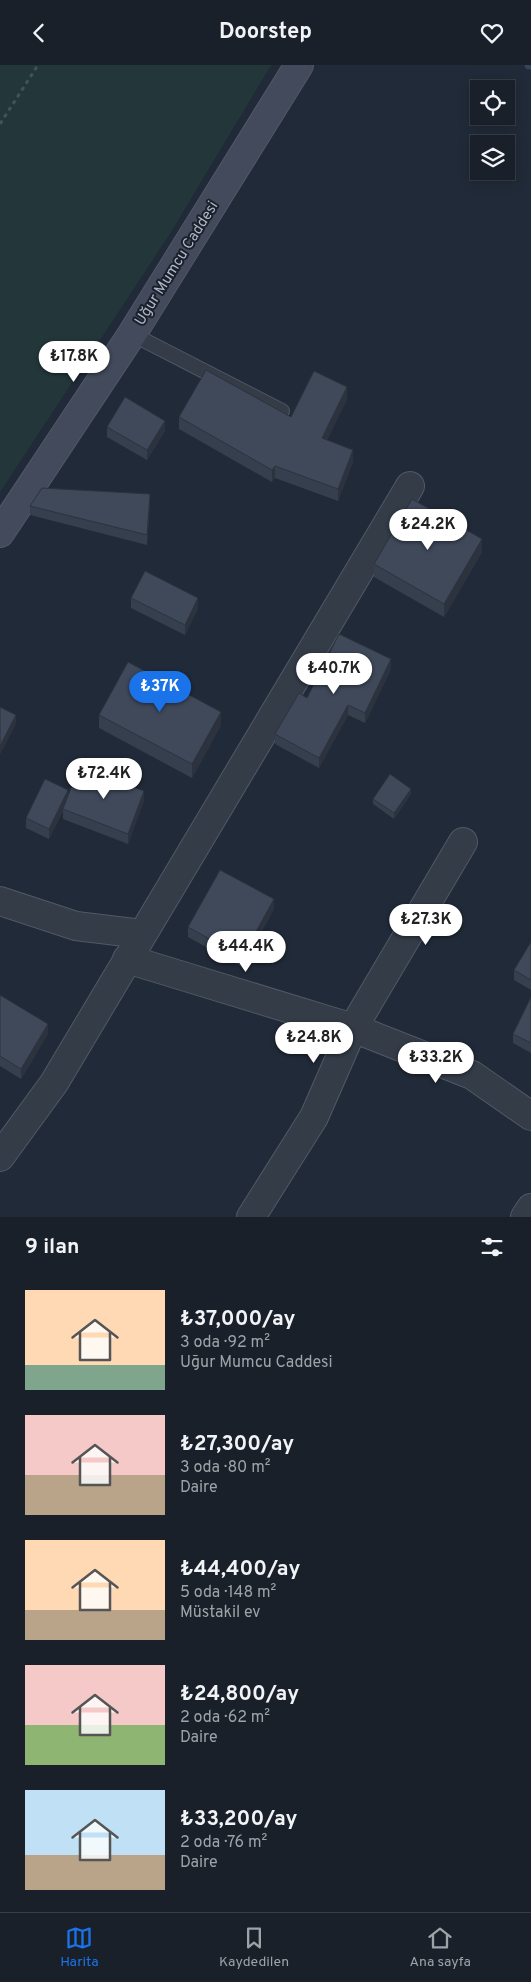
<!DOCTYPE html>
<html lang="tr">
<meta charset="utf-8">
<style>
:root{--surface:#19202a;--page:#262d36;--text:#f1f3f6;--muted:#9fa3a8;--line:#373e47;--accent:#1a73e8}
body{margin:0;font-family:Overpass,sans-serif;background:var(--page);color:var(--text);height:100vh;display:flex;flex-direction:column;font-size:19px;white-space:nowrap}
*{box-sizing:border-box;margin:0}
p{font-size:16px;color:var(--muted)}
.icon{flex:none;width:28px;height:28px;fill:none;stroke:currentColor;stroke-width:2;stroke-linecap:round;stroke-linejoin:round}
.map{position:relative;height:1152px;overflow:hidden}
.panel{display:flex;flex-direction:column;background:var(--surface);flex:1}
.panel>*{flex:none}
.controls{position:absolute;left:470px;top:15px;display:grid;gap:10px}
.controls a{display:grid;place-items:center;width:45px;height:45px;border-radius:0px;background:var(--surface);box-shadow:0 2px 12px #0003,0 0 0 1px var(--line);font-size:25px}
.price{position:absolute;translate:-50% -42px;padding:0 11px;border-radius:18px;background:#fff;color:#222;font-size:16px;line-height:32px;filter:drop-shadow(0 1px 2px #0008)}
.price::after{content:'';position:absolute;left:50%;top:30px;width:15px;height:11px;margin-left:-8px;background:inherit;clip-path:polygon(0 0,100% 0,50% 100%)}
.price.selected{background:var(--accent);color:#fff}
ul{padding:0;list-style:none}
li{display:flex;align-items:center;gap:15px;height:125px;padding:0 25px}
li span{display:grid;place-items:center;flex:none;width:140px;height:100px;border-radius:0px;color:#555}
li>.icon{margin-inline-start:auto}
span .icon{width:60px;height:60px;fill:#fffc;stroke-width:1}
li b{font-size:21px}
h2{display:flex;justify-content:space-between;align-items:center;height:60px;padding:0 25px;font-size:21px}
header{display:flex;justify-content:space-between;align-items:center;height:65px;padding:0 25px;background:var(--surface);font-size:22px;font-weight:700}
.tab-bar{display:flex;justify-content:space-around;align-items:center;height:70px;border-top:1px solid var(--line);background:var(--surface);font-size:14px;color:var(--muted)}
.tab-bar a{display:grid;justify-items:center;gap:2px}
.tab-bar .selected{color:var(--accent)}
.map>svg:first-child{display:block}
</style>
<header><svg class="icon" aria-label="back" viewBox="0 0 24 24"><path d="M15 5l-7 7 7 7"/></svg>Doorstep<svg class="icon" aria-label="heart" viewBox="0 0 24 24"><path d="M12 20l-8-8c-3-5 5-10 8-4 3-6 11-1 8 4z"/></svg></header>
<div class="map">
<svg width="531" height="1152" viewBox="0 0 531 1152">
<rect width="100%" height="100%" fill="#212a38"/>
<polygon fill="#23373a" points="0,0 271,0 171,167 0,427"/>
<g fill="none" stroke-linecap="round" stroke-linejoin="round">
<polyline stroke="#34445f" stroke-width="9" points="529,0 531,0"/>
<defs>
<polyline id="lane" points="132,269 282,346"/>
<g id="street">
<polyline points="0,836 76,861 142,869"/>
<polyline points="127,894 353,963 472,1010 531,1051"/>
<polyline points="0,1092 54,1018 410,421"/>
<polyline points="251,1152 314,1052 353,963 463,777"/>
<polyline points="525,1152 531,1143"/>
</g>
<polyline id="secondary" points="0,468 132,269 299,0"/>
</defs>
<use href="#lane" stroke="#515966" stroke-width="16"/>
<use href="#street" stroke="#515966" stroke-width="30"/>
<use href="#secondary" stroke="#515966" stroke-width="30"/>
<polyline stroke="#405356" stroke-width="3" stroke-dasharray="4 4" stroke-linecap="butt" points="0,59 38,0"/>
<use href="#lane" stroke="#343c48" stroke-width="14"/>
<use href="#street" stroke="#343c48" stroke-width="28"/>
<use href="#secondary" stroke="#424a5b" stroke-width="28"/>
</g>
<g fill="#363f4d">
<polygon points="347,334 327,375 353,397 338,436 275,413 272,417 179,364 179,352 291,352"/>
<polygon points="107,362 165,366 147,395 107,372"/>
<polygon points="150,439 147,480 30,450 30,441"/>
<polygon points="482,487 444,552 374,512 374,499"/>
<polygon points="131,533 198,543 185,570 131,543"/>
<polygon points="391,604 365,658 348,650 319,703 275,679 275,669 307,633"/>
<polygon points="99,650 221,660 192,713 99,663"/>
<polygon points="411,729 394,754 373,739 373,734"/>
<polygon points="68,730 144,736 128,779 63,754 63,746 49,774 26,763 26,753"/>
<polygon points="274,844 242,902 188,872 188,862"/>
<polygon points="531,877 531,925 514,915 514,905"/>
<polygon points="0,930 48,969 21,1014 0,1001"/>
<polygon points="531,932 531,988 513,978 513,969"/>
</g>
<g fill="#2c333f">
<polygon points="347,322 347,334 322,385 322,373"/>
<polygon points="165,356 165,366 147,395 147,385"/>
<polygon points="353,385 353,397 338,436 338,424"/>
<polygon points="275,401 275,413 272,417 272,405"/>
<polygon points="150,429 150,439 147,480 147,470"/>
<polygon points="482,474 482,487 444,552 444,539"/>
<polygon points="198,533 198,543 185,570 185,560"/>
<polygon points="391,594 391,604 365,658 365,648"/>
<polygon points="348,640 348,650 319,703 319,693"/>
<polygon points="221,647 221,660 192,713 192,699"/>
<polygon points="16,650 16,659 0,690 0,681"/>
<polygon points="411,724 411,729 394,754 394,748"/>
<polygon points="68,725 68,735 63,744 63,746 49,774 49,764"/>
<polygon points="144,726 144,736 128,779 128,769"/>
<polygon points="274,834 274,844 242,902 242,892"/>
<polygon points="48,959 48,969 21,1014 21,1004"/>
</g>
<g fill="#3f495a" stroke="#2c333f">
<polygon points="206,305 291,352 314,306 347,322 322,373 353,385 338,424 275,401 272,405 179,352"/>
<polygon points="125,332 165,356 147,385 107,362"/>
<polygon points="42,423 150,429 147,470 30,441"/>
<polygon points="412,434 482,474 444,539 374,499"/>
<polygon points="145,506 198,533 185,560 131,533"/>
<polygon points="339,569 391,594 365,648 348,640 319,693 275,669 299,628 307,633"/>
<polygon points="128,597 221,647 192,699 99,650"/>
<polygon points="0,642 16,650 0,681"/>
<polygon points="79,702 144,726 128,769 63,744"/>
<polygon points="390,709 411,724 394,748 373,734"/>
<polygon points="45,714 68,725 49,764 26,753"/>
<polygon points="220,805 274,834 242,892 188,862"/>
<polygon points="531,877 531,915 514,905"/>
<polygon points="0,930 48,959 21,1004 0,991"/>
<polygon points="531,932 531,978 513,969"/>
</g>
<g text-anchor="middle" stroke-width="4" stroke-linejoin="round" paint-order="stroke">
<g font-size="15" fill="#aeb6c5" stroke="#1a212d">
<text transform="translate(176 198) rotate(-58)" y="5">Uğur Mumcu Caddesi</text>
</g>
</g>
</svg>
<div class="controls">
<a><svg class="icon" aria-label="locate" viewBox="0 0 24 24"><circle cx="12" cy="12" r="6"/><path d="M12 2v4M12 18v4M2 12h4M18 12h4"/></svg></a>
<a><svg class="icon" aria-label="layers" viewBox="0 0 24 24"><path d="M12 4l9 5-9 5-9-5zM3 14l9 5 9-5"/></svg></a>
</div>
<b class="price" style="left:74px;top:318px">₺17.8K</b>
<b class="price" style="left:428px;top:486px">₺24.2K</b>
<b class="price" style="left:334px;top:630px">₺40.7K</b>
<b class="price selected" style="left:160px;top:648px">₺37K</b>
<b class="price" style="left:104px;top:735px">₺72.4K</b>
<b class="price" style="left:426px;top:881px">₺27.3K</b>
<b class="price" style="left:246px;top:908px">₺44.4K</b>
<b class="price" style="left:314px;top:999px">₺24.8K</b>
<b class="price" style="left:436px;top:1019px">₺33.2K</b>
</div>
<section class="panel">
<h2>9 ilan<svg class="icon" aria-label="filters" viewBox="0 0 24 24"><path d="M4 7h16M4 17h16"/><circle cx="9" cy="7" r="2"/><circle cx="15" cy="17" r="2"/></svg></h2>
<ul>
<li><span style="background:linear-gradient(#ffd9b3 75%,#7fa58c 0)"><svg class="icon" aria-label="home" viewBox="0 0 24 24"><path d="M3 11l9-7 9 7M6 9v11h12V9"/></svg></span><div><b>₺37,000/ay</b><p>3 oda · 92 m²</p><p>Uğur Mumcu Caddesi</p></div></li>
<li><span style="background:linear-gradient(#f6c9c9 60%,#b9a48a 0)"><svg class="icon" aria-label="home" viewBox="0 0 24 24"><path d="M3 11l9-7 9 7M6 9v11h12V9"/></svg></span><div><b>₺27,300/ay</b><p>3 oda · 80 m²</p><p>Daire</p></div></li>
<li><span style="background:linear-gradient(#ffd9b3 70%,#b9a48a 0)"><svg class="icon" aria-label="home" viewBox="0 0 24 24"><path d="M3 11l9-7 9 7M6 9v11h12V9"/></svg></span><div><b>₺44,400/ay</b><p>5 oda · 148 m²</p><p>Müstakil ev</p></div></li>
<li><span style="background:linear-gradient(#f6c9c9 60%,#8fb573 0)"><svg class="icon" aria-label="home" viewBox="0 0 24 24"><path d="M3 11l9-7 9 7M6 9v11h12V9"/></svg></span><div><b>₺24,800/ay</b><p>2 oda · 62 m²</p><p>Daire</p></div></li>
<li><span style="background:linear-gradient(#bfe0f5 65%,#b9a48a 0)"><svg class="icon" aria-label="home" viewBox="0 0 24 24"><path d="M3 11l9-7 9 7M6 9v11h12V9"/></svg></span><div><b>₺33,200/ay</b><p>2 oda · 76 m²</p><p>Daire</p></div></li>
</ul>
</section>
<nav class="tab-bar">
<a class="selected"><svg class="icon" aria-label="map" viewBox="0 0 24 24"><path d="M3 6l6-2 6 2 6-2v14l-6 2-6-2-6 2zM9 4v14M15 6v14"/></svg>Harita</a>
<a><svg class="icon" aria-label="saved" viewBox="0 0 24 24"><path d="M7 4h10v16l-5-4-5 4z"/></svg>Kaydedilen</a>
<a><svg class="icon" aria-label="home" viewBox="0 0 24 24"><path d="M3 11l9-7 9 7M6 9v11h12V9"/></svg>Ana sayfa</a>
</nav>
